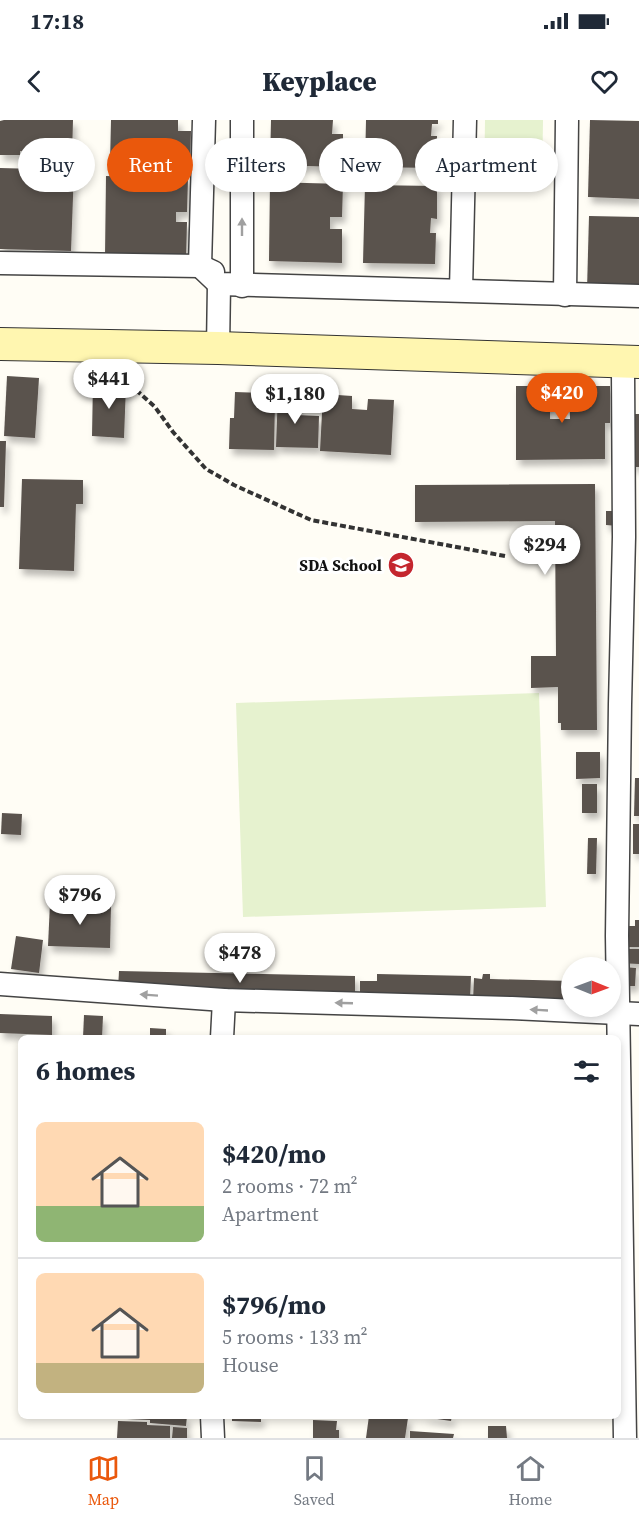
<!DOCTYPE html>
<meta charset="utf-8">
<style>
:root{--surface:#fff;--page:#f2f2f3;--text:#1f2937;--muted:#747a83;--line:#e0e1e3;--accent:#ea580c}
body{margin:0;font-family:"Source Serif 4",serif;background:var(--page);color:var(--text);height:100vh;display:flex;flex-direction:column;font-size:22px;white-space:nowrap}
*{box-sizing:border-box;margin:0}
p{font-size:20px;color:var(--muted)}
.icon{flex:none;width:33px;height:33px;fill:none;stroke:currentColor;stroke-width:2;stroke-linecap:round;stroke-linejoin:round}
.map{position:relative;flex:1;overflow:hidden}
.sheet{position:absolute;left:18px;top:915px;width:603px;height:384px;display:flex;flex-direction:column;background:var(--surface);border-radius:9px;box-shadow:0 3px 9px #0003}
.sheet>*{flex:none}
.hud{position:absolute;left:18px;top:18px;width:603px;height:54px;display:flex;gap:12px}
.needle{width:39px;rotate:91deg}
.fabs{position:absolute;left:561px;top:837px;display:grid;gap:12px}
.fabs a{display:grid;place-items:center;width:60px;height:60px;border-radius:50%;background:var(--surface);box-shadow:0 3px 9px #0003;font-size:30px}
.price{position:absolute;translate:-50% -51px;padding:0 14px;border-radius:21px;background:#fff;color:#222;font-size:20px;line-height:39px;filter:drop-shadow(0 2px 3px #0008)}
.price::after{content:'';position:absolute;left:50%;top:36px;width:18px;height:14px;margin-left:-9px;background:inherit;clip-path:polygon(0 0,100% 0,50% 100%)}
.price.current{background:var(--accent);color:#fff}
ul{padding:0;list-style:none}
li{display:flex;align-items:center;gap:18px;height:150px;padding:0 18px}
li+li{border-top:2px solid var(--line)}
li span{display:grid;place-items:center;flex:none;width:168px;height:120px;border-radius:9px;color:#555}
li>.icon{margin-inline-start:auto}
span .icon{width:72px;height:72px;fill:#fffc;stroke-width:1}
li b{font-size:26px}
h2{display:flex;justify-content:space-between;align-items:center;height:72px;padding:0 18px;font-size:26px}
.pill{padding:0 21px;border-radius:27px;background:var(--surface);box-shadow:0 3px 9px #0003;font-size:21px;line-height:54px}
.pill.current{background:var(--accent);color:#fff}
.status{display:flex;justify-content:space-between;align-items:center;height:42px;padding:0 30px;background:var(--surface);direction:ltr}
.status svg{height:16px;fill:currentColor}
header{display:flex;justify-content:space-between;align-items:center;height:78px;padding:0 18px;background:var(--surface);font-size:27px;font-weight:800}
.tabs{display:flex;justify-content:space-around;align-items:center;height:84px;border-top:2px solid var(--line);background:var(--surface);font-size:16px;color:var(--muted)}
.tabs a{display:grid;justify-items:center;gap:3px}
.tabs .current{color:var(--accent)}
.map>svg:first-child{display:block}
</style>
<div class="status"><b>17:18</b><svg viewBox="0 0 49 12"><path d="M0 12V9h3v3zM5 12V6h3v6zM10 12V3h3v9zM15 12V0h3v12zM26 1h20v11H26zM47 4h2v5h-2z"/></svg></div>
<header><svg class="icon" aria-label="back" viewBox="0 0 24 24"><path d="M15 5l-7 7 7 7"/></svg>Keyplace<svg class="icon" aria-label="heart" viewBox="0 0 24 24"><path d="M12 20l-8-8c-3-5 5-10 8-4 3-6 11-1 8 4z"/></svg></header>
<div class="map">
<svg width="639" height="1318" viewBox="0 0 639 1318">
<defs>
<filter id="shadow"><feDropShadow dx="3.5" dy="6" stdDeviation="3" flood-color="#0004"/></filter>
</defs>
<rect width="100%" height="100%" fill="#fffdf5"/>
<g fill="#e6f2cf">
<polygon points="485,0 543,0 542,68 484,67"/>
<polygon points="539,573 546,787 243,797 236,583"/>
</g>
<g fill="#5a524d" filter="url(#shadow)">
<polygon points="4,0 73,0 72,36 42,36 42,32 20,31 20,35 0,35 0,1"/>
<polygon points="111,0 178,0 178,11 191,11 190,46 110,44"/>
<polygon points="271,0 333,0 332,14 343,14 343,47 270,45"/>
<polygon points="366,0 438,0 438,4 432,4 431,16 437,16 437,48 365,47"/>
<polygon points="590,0 639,1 639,79 588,77"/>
<polygon points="0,48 74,50 71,131 0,129"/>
<polygon points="106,56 188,58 187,92 176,92 176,102 187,102 186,138 105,136"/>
<polygon points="270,62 343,64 342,97 330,97 330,109 342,109 342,143 269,141"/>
<polygon points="365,65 437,66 437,99 431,98 430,113 436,113 435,144 363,143"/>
<polygon points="589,96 639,97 639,171 587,170"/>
<polygon points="7,256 39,258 35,318 4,316"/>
<polygon points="93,262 124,263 123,265 126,265 124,318 92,316"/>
<polygon points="516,266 550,266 550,299 570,299 569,266 610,266 610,303 605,303 605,339 516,340"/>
<polygon points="235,272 264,273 264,281 275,281 274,330 229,329 230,298 234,298"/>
<polygon points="278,272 297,273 296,295 319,296 318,328 276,327"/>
<polygon points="323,274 352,276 352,289 367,290 368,279 394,280 391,335 320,331"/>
<polygon points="633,294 639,294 639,347 632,347"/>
<polygon points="0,321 6,321 4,387 0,387"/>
<polygon points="22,359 83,360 83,384 76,384 74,451 19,449"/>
<polygon points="595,364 597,610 561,610 561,603 558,603 558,567 531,568 531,536 556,536 555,401 415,402 415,365"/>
<polygon points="606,391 613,391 618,406 606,405"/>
<polygon points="576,632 600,632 600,658 576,659"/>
<polygon points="635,658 639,658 639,696 634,696"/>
<rect x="582" y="664" width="15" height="29"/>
<polygon points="2,693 22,694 21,715 1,714"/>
<rect x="633" y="704" width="6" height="30"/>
<polygon points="588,718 597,718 596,754 587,754"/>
<polygon points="50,783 111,785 110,828 48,826"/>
<polygon points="635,800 639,800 639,827 623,827 624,806 635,806"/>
<polygon points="16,816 43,820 39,853 11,849"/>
<polygon points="618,829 639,829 639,844 618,843"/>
<polygon points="624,847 636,848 635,866 623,866"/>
<polygon points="119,851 355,856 355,879 118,870"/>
<polygon points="377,854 471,856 470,879 360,876 360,861 377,861"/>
<polygon points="483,854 490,854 490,859 572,861 572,884 473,881 474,858 482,859"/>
<polygon points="0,894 52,896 52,915 0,913"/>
<polygon points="84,895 103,896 102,918 83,918"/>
<polygon points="150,908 166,909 166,918 150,918"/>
<polygon points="127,1296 187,1296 186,1306 150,1303 150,1300 127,1299"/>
<polygon points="232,1296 261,1296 261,1302 232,1301"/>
<polygon points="369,1296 394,1296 408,1298 405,1318 366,1318"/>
<polygon points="424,1296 452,1296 451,1301 423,1297"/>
<polygon points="313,1300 337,1301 336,1310 339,1310 339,1318 313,1318"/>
<polygon points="118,1301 147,1302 147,1305 170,1306 170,1318 117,1318"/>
<polygon points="488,1306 506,1306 507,1318 488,1318"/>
<polygon points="173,1307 187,1308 187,1318 172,1318"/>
<polygon points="410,1311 454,1314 453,1318 410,1318"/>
</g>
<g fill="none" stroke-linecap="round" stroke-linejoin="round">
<defs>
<g id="street">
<polyline points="204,0 200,146 219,164 639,176"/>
<polyline points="0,143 200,146 213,152"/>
<polyline points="242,166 242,0"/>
<polyline points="461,170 465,0"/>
<polyline points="565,175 567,0"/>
<polyline points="218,228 219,164"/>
<polyline points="622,242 623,251 624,417 620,584 617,816 625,1318"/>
<polyline points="0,864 224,880 512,888 639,894"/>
<polyline points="222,918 224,880"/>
<polyline points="212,1296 213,1318"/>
</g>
<polyline id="secondary" points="0,224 218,228 639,242"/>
</defs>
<use href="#street" stroke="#444" stroke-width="25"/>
<use href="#secondary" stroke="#333" stroke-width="34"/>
<polyline stroke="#333" stroke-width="4" stroke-dasharray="6 3" stroke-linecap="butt" points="105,252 136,270 155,287 173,312 206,349 234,365 311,400 505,436"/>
<use href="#street" stroke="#fff" stroke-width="22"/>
<use href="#secondary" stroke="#fff6b0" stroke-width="32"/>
</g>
<defs><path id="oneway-solid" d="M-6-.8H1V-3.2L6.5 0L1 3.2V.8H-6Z" transform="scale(1.5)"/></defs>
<g fill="#a0a0a0">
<use href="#oneway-solid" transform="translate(242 107) rotate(-90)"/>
<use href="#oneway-solid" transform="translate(149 875) rotate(-176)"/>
<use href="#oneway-solid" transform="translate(344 883) rotate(-178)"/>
<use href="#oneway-solid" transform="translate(539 890) rotate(-177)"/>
</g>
<defs>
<symbol id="school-disc" viewBox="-11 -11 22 22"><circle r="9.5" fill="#c4262e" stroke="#fff"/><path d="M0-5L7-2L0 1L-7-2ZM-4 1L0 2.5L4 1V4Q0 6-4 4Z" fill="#fff"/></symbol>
</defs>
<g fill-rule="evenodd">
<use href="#school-disc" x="386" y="430" width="30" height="30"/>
</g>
<g text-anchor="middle" stroke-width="6" stroke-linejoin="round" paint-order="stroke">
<g font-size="16" font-weight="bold" fill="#111" stroke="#fff" text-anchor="end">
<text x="382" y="451">SDA School</text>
</g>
</g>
</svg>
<div class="fabs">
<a><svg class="needle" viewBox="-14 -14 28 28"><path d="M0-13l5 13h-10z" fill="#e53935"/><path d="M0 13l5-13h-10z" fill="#747a83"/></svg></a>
</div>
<b class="price" style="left:109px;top:290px">$441</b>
<b class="price current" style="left:562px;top:304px">$420</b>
<b class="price" style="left:295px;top:305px">$1,180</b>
<b class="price" style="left:545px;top:456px">$294</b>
<b class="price" style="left:80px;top:806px">$796</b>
<b class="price" style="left:240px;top:864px">$478</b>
<div class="hud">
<a class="pill">Buy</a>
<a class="pill current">Rent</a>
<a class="pill">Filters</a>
<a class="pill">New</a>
<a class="pill">Apartment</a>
</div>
<section class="sheet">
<h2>6 homes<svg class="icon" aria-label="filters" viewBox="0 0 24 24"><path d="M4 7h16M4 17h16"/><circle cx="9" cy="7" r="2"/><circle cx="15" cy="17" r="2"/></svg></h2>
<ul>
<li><span style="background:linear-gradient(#ffd9b3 70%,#8fb573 0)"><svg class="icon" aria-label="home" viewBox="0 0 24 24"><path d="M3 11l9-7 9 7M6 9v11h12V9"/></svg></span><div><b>$420/mo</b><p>2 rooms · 72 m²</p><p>Apartment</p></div></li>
<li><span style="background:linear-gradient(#ffd9b3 75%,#c2b280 0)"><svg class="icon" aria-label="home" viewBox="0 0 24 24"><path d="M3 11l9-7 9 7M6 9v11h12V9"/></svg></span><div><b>$796/mo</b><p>5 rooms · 133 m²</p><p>House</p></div></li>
</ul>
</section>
</div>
<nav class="tabs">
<a class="current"><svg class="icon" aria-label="map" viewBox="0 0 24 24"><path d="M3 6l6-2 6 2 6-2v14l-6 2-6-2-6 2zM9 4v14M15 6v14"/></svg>Map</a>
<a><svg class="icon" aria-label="saved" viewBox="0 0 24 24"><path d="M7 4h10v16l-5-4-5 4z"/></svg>Saved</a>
<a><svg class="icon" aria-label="home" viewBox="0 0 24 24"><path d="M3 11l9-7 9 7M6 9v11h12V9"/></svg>Home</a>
</nav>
